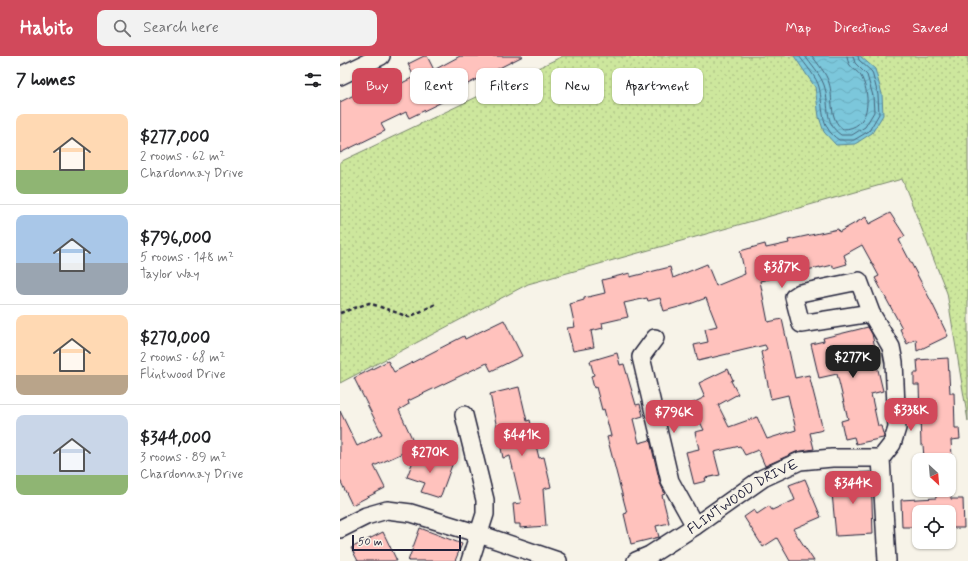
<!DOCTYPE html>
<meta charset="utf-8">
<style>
:root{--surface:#fff;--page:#f2f2f2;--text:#202124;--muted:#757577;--line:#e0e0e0;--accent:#d1495b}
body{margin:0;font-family:Mynerve,sans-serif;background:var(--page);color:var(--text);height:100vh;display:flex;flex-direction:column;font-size:15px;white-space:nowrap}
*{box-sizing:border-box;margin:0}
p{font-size:13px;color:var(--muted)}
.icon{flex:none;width:22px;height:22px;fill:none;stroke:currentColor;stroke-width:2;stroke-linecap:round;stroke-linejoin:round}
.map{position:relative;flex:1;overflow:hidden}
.side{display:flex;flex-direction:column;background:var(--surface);width:340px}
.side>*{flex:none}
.guide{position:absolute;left:12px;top:12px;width:380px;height:36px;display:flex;gap:8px}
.needle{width:26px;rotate:154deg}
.fabs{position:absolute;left:572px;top:397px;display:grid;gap:8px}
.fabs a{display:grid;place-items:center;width:44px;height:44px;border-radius:8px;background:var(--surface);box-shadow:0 1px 3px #0004;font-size:20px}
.scale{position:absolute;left:12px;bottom:10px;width:109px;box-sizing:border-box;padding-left:4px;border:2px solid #22223b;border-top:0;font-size:11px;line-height:14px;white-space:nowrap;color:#22223b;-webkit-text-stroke:3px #f7f3e8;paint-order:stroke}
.price{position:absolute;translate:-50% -34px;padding:0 9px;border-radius:8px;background:var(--accent);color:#fff;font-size:13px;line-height:26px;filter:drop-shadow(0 1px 2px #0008)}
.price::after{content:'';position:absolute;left:50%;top:24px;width:12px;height:9px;margin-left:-6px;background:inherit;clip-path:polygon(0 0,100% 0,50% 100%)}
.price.selected{background:#222;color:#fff}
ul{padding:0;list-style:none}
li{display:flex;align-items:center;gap:12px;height:100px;padding:0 16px}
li+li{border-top:1px solid var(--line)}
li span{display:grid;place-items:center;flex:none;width:112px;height:80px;border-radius:8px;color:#555}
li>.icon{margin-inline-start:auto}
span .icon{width:48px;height:48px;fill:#fffc;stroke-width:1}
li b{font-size:17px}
h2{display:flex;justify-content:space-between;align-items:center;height:48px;padding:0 16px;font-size:17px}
.pill{padding:0 14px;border-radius:8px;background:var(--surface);box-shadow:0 1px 3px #0004;font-size:14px;line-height:36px}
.pill.selected{background:var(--accent);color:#fff}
header{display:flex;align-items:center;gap:24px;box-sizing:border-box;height:56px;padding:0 20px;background:var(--accent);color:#fff}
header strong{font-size:19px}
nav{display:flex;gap:22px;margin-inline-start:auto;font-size:14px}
.search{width:280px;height:36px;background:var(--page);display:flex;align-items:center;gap:10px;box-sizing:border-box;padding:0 14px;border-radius:8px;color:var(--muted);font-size:15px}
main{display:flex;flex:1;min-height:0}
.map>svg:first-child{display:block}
</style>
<header>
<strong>Habito</strong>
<div class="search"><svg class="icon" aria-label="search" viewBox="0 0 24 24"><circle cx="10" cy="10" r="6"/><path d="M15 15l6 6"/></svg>Search here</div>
<nav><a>Map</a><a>Directions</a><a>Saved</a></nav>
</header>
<main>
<section class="side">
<h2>7 homes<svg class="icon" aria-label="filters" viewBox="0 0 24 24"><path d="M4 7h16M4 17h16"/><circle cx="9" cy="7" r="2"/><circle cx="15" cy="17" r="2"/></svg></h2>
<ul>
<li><span style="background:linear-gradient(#ffd9b3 70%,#8fb573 0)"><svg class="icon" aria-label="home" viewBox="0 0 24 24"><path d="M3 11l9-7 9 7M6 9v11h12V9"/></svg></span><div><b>$277,000</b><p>2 rooms · 62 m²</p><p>Chardonnay Drive</p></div></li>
<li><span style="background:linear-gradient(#a9c7e8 60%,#9aa5b1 0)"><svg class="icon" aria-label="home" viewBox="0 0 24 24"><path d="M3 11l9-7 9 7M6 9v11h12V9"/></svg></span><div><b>$796,000</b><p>5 rooms · 148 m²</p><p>Taylor Way</p></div></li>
<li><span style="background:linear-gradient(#ffd9b3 75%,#b9a48a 0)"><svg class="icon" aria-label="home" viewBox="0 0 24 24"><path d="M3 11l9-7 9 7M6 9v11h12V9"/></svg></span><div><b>$270,000</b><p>2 rooms · 68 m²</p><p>Flintwood Drive</p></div></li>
<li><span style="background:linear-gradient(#c9d6e8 75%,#8fb573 0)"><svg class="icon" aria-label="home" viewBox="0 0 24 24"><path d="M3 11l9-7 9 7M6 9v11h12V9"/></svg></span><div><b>$344,000</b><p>3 rooms · 89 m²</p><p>Chardonnay Drive</p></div></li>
</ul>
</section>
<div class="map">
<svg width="628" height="505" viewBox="0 0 628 505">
<defs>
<pattern id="grass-dots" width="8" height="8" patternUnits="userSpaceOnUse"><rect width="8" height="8" fill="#cde79d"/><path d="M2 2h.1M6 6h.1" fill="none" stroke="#b0c688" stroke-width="1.8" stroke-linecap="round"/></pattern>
<pattern id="water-waves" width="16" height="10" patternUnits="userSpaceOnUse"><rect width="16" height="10" fill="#7bc7db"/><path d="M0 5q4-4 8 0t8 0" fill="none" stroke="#6aabbd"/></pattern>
</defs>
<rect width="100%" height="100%" fill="#f7f3e8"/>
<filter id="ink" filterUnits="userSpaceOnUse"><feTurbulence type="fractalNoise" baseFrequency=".025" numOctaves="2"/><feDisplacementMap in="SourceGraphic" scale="8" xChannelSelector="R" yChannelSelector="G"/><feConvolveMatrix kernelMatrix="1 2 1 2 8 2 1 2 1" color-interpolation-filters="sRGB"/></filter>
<g filter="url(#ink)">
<polygon fill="url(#grass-dots)" stroke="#78846c" points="223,0 628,0 628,365 607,237 562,123 188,228 0,327 0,106"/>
<polygon fill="url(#water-waves)" stroke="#57859b" points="454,0 520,0 535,13 542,38 543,59 532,77 515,88 496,89 484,76 479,61 475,31"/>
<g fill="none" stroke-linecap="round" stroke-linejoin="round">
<g stroke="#46647b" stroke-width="1">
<path d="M459 0C465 8 477 22 479 31 484 51 479 71 499 84H514L529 75 539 58 538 39 532 16 519 4 518 0"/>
<path d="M465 0C471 9 480 18 484 29 490 46 483 67 501 79H512L525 71 534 56 533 40 527 19 515 7 513 0"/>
<path d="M472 0C478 8 486 17 489 27 494 42 488 63 503 73 530 73 531 41 522 22 518 13 508 14 507 0"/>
</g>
</g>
<g fill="#ffc2bd" stroke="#22223b">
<polygon points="84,0 87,0 94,14 120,0 183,0 106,39 108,43 69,62 66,56 41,68 45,75 0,97 0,46 44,24 48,34 74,21 68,8"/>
<polygon points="550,157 565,180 559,184 592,247 608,280 577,295 576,283 567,288 560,273 562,272 535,222 539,220 522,189 504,199 507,208 493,212 493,209 480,212 480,211 420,225 428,266 442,263 455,322 469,319 483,374 470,377 474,393 456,396 425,410 418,394 405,399 400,390 374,396 380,419 365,422 366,425 354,428 346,396 359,393 355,376 364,374 351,348 365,341 359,327 388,313 393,324 391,325 398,338 378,349 389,371 417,361 427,383 456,374 448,339 431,343 421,296 427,293 425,289 358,305 354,289 368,286 365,273 377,270 366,242 350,248 324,255 320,242 308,245 307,242 284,247 288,261 262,267 263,272 251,275 254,291 233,295 227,272 235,271 230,248 244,244 244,242 265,237 262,224 290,217 290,221 330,211 333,222 367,208 376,230 405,218 400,195 425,188 426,192 449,187 448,184 498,173 499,176 526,161 529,168"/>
<polygon points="164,264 182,300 151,315 147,307 68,345 69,348 59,354 76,391 34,410 45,432 12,449 0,424 0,355 17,390 42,378 14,322 48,305 54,316 124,280 125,283"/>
<polygon points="528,271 532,278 538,305 536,305 543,335 531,338 538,370 541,370 544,381 543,382 516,388 514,381 505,383 501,365 508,363 497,318 479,322 471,288 484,285 483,282"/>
<polygon points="277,297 280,309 284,308 296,349 300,348 303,360 293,363 299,387 310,384 320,427 325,438 322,439 329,467 316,470 319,481 291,488 284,458 287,457 267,381 271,380 264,353 262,354 256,331 254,332 251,320 254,319 250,305"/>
<polygon points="608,302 610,337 614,337 615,372 619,372 620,383 611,384 612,400 584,402 583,389 581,389 579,329 574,329 574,317 578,317 577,304"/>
<polygon points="179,331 187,365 190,364 199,402 204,401 211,431 203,433 206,470 180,472 180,468 175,468 173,448 181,447 170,400 163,402 150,338"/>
<polygon points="76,397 112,409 100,442 81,436 85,427 67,421"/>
<polygon points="531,416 533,478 496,480 491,426 502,425 502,418"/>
<polygon points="465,423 481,461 453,473 474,505 450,505 437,482 423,491 404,461 414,454 417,458 429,450 432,454 455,444 449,429"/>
<polygon points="596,439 611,439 611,443 623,443 624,472 609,472 609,456 579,456 579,471 562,471 561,444 596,442"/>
<polygon points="80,472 122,488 115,505 68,505"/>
<polygon points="43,476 57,505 18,505 11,492"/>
</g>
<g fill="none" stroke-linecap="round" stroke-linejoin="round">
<defs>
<g id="minor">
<polyline points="0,20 41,0"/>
<polyline points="531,257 461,268 454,241 460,237 519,225 531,257 551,291 554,306 557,372 552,388 541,402 547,505"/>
<polyline points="315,282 301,301 330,425 355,470"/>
<polyline points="124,359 145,444 145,458 130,505"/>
<polyline points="0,473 26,460 47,454 71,457 139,478 218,505"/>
<path id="s1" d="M296 505 310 499 355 470 423 422 460 405 492 402H541"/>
</g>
</defs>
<use href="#minor" stroke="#22223b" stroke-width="20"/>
<polyline stroke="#22223b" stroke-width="2.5" stroke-dasharray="4 3" stroke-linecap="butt" points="0,257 29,247 69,261 96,248"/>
<use href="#minor" stroke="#f7f3e8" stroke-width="17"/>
</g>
</g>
<g text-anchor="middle" stroke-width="3.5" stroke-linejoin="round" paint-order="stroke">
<g font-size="14" fill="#22223b" stroke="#f7f3e8">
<text dy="5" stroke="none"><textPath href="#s1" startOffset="125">FLINTWOOD DRIVE</textPath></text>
</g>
</g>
</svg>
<div class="fabs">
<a><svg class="needle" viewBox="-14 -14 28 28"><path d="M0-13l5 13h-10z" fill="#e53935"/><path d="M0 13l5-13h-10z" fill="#757577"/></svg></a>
<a><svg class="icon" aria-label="locate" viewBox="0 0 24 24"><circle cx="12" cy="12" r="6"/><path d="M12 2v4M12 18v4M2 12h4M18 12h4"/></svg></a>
</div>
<div class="scale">50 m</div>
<b class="price" style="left:442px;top:233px">$387K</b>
<b class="price selected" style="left:513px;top:323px">$277K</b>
<b class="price" style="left:571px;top:376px">$338K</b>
<b class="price" style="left:334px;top:378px">$796K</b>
<b class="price" style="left:182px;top:401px">$441K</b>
<b class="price" style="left:90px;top:418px">$270K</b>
<b class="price" style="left:513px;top:449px">$344K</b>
<div class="guide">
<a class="pill selected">Buy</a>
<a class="pill">Rent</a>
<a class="pill">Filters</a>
<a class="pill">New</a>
<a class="pill">Apartment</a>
</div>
</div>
</main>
